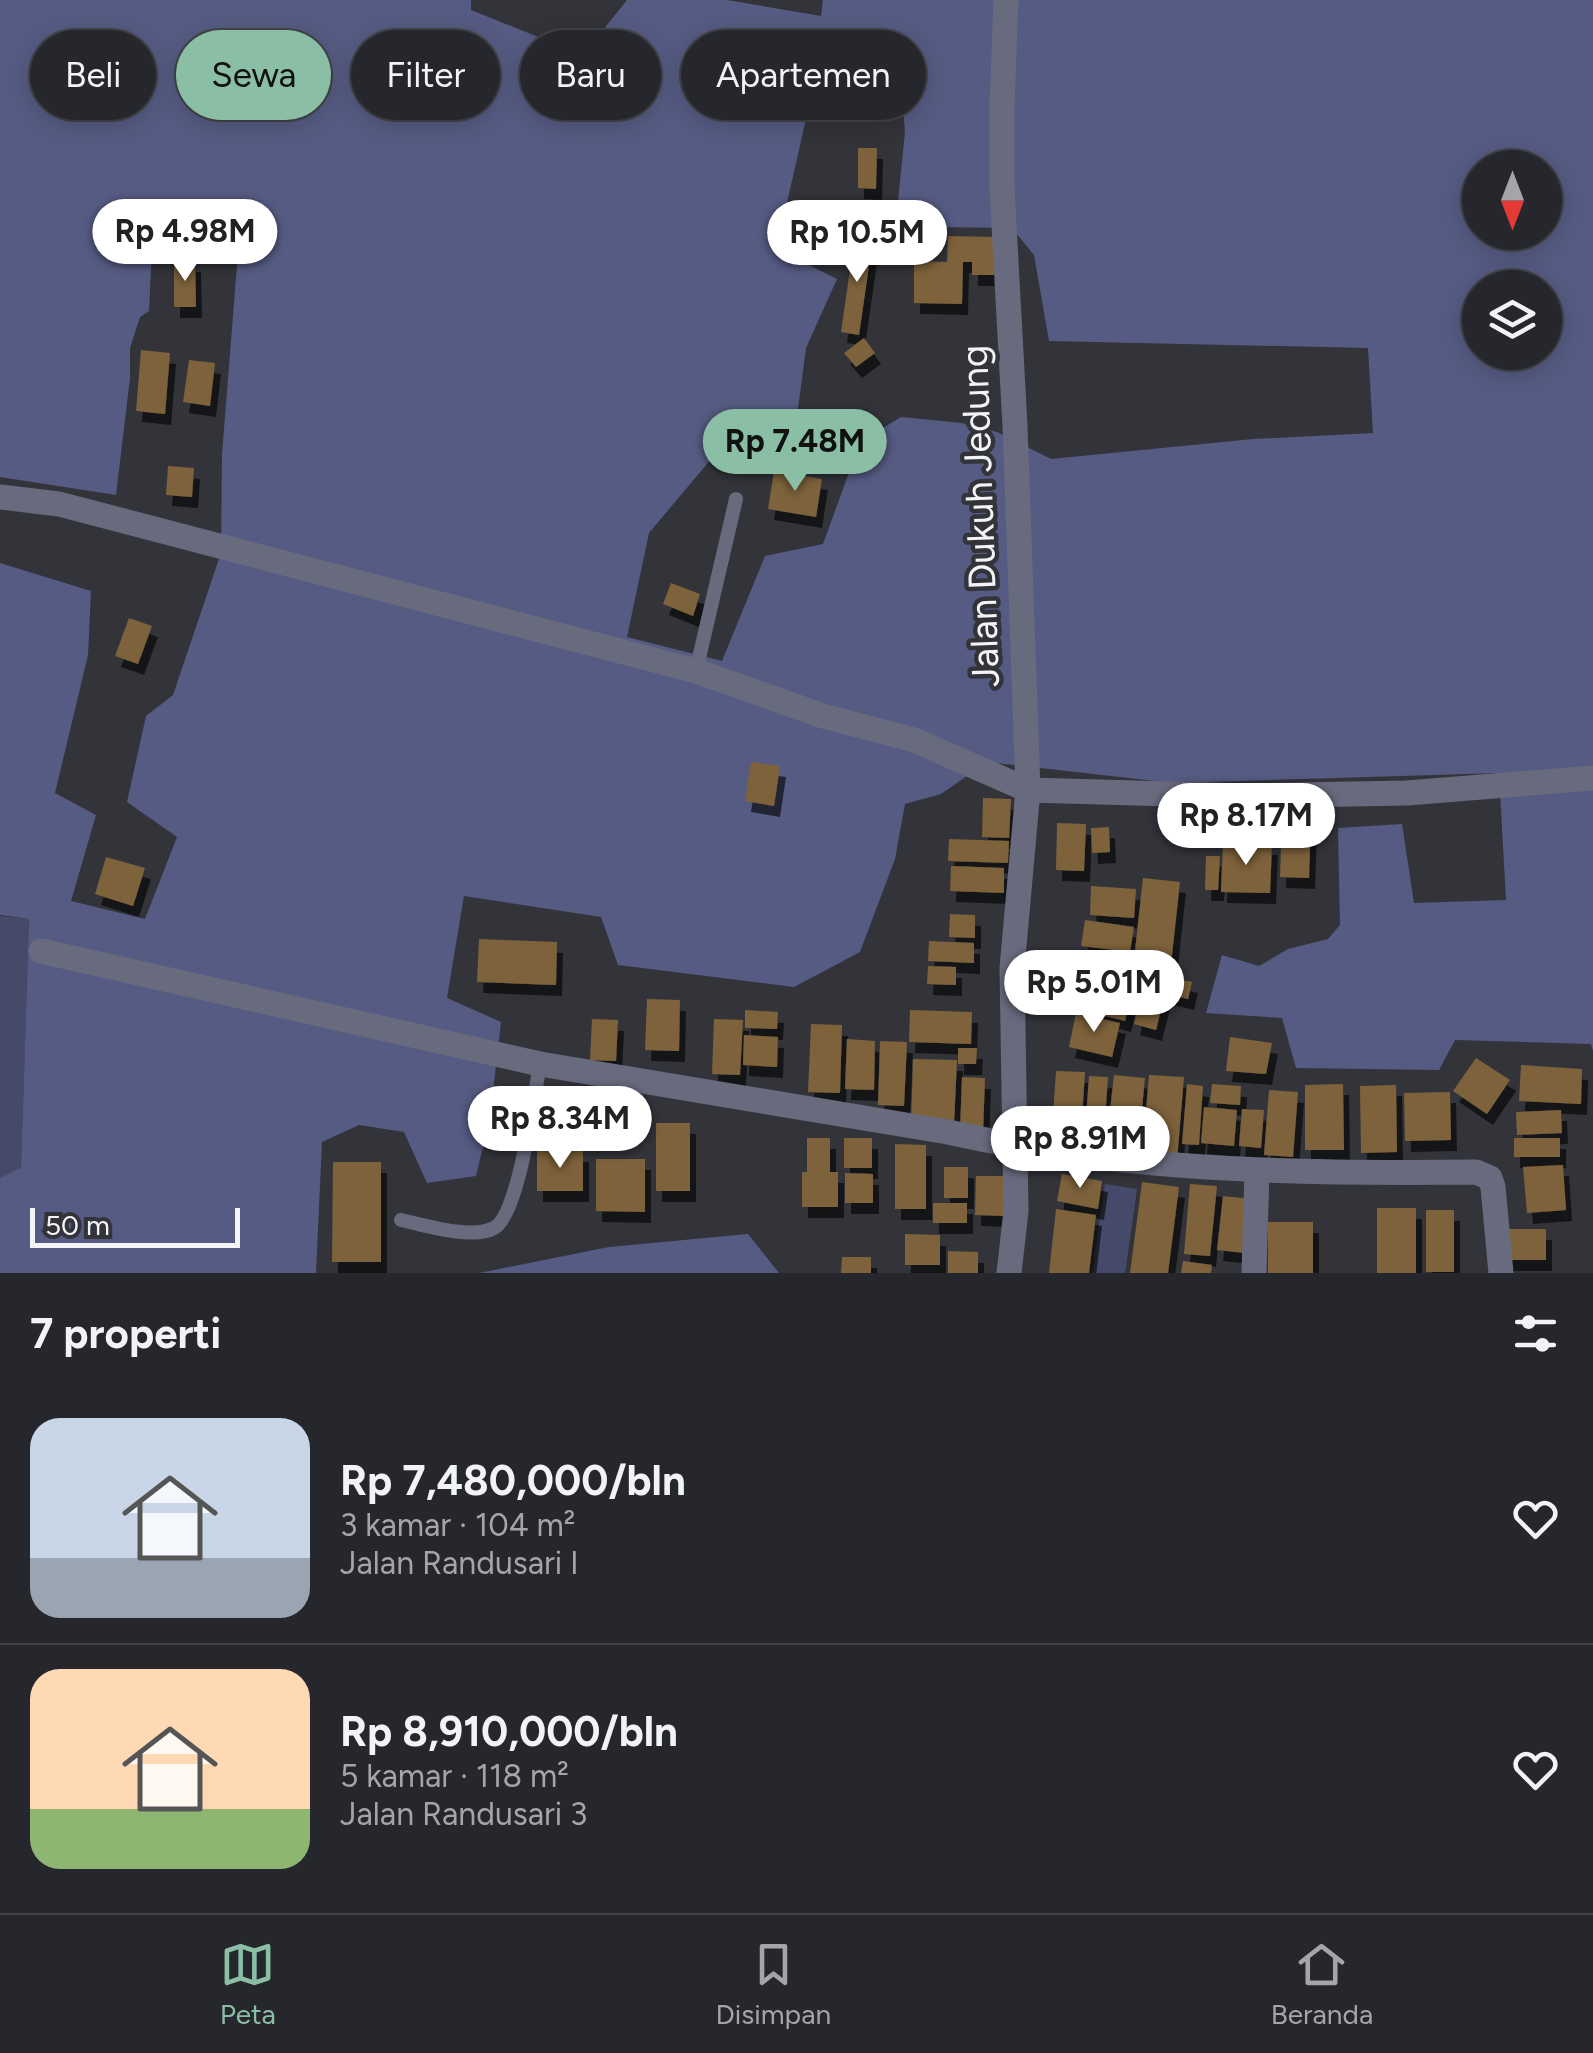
<!DOCTYPE html>
<html lang="id">
<meta charset="utf-8">
<style>
:root{--surface:#26272c;--page:#323338;--text:#f1f3f6;--muted:#a4a5a9;--line:#424448;--accent:#8abfa5}
body{margin:0;font-family:Figtree,sans-serif;background:var(--page);color:var(--text);height:100vh;display:flex;flex-direction:column;font-size:38px;white-space:nowrap}
*{box-sizing:border-box;margin:0}
p{font-size:32px;color:var(--muted)}
.icon{flex:none;width:55px;height:55px;fill:none;stroke:currentColor;stroke-width:2;stroke-linecap:round;stroke-linejoin:round}
.map{position:relative;height:1273px;overflow:hidden}
.sheet{display:flex;flex-direction:column;background:var(--surface);flex:1}
.sheet>*{flex:none}
.hud{position:absolute;left:30px;top:30px;width:1000px;height:90px;display:flex;gap:20px}
.needle{width:65px;rotate:180deg}
.fabs{position:absolute;left:1462px;top:150px;display:grid;gap:20px}
.fabs a{display:grid;place-items:center;width:100px;height:100px;border-radius:50%;background:var(--surface);box-shadow:0 5px 25px #0003,0 0 0 2px var(--line);font-size:50px}
.scale{position:absolute;left:30px;bottom:25px;width:210px;box-sizing:border-box;padding-left:10px;border:5px solid #f3f4f8;border-top:0;font-size:28px;line-height:35px;white-space:nowrap;color:#f3f4f8;-webkit-text-stroke:8px #33343a;paint-order:stroke}
.price{position:absolute;translate:-50% -85px;padding:0 22px;border-radius:35px;background:#fff;color:#222;font-size:32px;line-height:65px;filter:drop-shadow(0 2px 5px #0008)}
.price::after{content:'';position:absolute;left:50%;top:60px;width:30px;height:22px;margin-left:-15px;background:inherit;clip-path:polygon(0 0,100% 0,50% 100%)}
.price.current{background:var(--accent);color:#111}
ul{padding:0;list-style:none}
li{display:flex;align-items:center;gap:30px;height:250px;padding:0 30px}
li+li{border-top:2px solid var(--line)}
li span{display:grid;place-items:center;flex:none;width:280px;height:200px;border-radius:30px;color:#555}
li>.icon{margin-inline-start:auto}
span .icon{width:120px;height:120px;fill:#fffc;stroke-width:1}
li b{font-size:42px}
h2{display:flex;justify-content:space-between;align-items:center;height:120px;padding:0 30px;font-size:42px}
.pill{padding:0 35px;border-radius:45px;background:var(--surface);box-shadow:0 5px 25px #0003,0 0 0 2px var(--line);font-size:35px;line-height:90px}
.pill.current{background:var(--accent);color:#111}
.tabs{display:flex;justify-content:space-around;align-items:center;height:140px;border-top:2px solid var(--line);background:var(--surface);font-size:28px;color:var(--muted)}
.tabs a{display:grid;justify-items:center;gap:5px}
.tabs .current{color:var(--accent)}
.map>svg:first-child{display:block}
</style>
<div class="map">
<svg width="1593" height="1273" viewBox="0 0 1593 1273">
<defs>
<filter id="shadow"><feDropShadow dx="6" dy="11" stdDeviation="0" flood-color="#0009"/></filter>
</defs>
<rect width="100%" height="100%" fill="#33343a"/>
<g fill="#464a6a">
<polygon points="0,916 29,919 21,1169 0,1178"/>
<polygon points="1105,1184 1137,1189 1125,1273 1092,1273"/>
</g>
<g fill="#565b83" fill-rule="evenodd">
<path d="M0 0H471V10L583 55 627 0H727L821 16 823 0H1593V1051L1591 1044 1455 1040 1439 1070 1296 1068 1282 1018 1206 1013 1222 955 1259 966 1288 949 1328 939 1340 925 1338 828 1402 824 1414 903 1506 900 1499 773 1173 783 987 762 941 794 905 804 895 859 860 952 794 987 618 965 601 917 464 896 447 998 501 1022 490 1117 476 1176 427 1183 404 1132 359 1125 322 1142 316 1273H0V1178L21 1168 29 919 0 915V563L91 591 88 655 55 793 96 815 71 901 145 919 177 837 127 802 146 716 173 695 221 553 222 454 238 253 176 238 152 248 149 311 140 317 130 348V378L116 495 0 477ZM813 88 902 96 905 132 897 211 933 227 1012 228 1034 255 1049 341 1368 348 1373 433 1253 439 1051 459 997 432 961 423 901 417 860 442 823 544 765 556 722 661 627 637 649 533 717 452 797 416 806 348 837 279 801 261 786 207ZM1480 168H1545V232H1480ZM1480 288H1545V352H1480Z"/>
<polygon points="748,1234 779,1273 479,1273 609,1247"/>
</g>
<g fill="#7d623b" filter="url(#shadow)">
<polygon points="858,148 877,148 876,189 858,188"/>
<polygon points="855,235 873,238 859,335 841,332"/>
<polygon points="948,236 994,237 994,275 972,275 972,262 963,262 962,304 914,303 914,261 947,262"/>
<polygon points="174,261 195,261 196,307 174,307"/>
<polygon points="864,338 875,353 856,367 844,353"/>
<polygon points="141,350 170,353 165,414 136,411"/>
<polygon points="189,360 215,363 210,406 183,402"/>
<polygon points="168,466 194,468 192,497 166,495"/>
<polygon points="774,471 822,479 816,517 768,509"/>
<polygon points="671,583 700,594 693,616 663,604"/>
<polygon points="129,618 152,626 138,664 115,656"/>
<polygon points="751,762 780,766 774,806 745,801"/>
<polygon points="983,798 1011,799 1009,838 982,837"/>
<polygon points="1282,817 1311,818 1309,878 1280,877"/>
<polygon points="1057,823 1086,824 1084,871 1056,870"/>
<polygon points="1109,827 1110,852 1092,853 1091,828"/>
<polygon points="949,839 1009,841 1008,863 948,861"/>
<polygon points="1223,842 1272,844 1270,893 1221,892"/>
<polygon points="1206,856 1220,856 1218,890 1205,890"/>
<polygon points="106,857 145,868 133,906 95,894"/>
<polygon points="951,866 1004,868 1004,893 950,891"/>
<polygon points="1143,878 1180,882 1171,964 1134,960"/>
<polygon points="1091,886 1136,889 1134,918 1090,915"/>
<polygon points="950,914 975,915 975,938 949,937"/>
<polygon points="1085,920 1134,927 1130,952 1081,946"/>
<polygon points="479,939 557,942 556,985 477,982"/>
<polygon points="929,941 974,943 974,963 928,961"/>
<polygon points="1083,953 1145,968 1137,1000 1076,985"/>
<polygon points="928,966 956,967 956,985 927,984"/>
<polygon points="1166,976 1192,982 1188,999 1163,993"/>
<polygon points="1081,993 1129,1005 1125,1021 1077,1009"/>
<polygon points="1141,993 1164,998 1156,1030 1134,1024"/>
<polygon points="647,999 680,1000 679,1051 645,1050"/>
<polygon points="745,1010 778,1012 777,1029 745,1028"/>
<polygon points="910,1010 972,1012 971,1044 909,1042"/>
<polygon points="1076,1013 1120,1023 1112,1057 1069,1047"/>
<polygon points="592,1019 618,1020 616,1061 590,1060"/>
<polygon points="714,1019 743,1020 740,1075 712,1074"/>
<polygon points="811,1024 842,1025 840,1093 808,1092"/>
<polygon points="744,1035 778,1037 777,1067 743,1065"/>
<polygon points="1230,1037 1272,1043 1266,1074 1226,1071"/>
<polygon points="847,1039 875,1041 874,1090 845,1089"/>
<polygon points="880,1041 907,1042 904,1106 878,1105"/>
<polygon points="958,1048 977,1048 976,1064 958,1064"/>
<polygon points="1476,1058 1510,1080 1487,1114 1453,1091"/>
<polygon points="913,1059 957,1060 954,1124 911,1123"/>
<polygon points="1521,1065 1582,1069 1581,1104 1519,1101"/>
<polygon points="1056,1071 1085,1072 1082,1118 1053,1116"/>
<polygon points="1114,1075 1145,1078 1138,1149 1106,1146"/>
<polygon points="1149,1075 1184,1077 1177,1160 1142,1157"/>
<polygon points="1089,1076 1108,1077 1104,1135 1085,1133"/>
<polygon points="962,1077 985,1078 983,1133 960,1132"/>
<polygon points="1187,1084 1203,1086 1199,1145 1182,1144"/>
<polygon points="1212,1084 1241,1086 1240,1105 1210,1103"/>
<polygon points="1343,1084 1344,1150 1305,1150 1305,1085"/>
<polygon points="1396,1085 1397,1152 1361,1153 1360,1086"/>
<polygon points="1269,1090 1298,1092 1293,1157 1264,1155"/>
<polygon points="1450,1092 1451,1140 1405,1141 1404,1093"/>
<polygon points="573,1103 614,1103 614,1139 573,1138"/>
<polygon points="1204,1107 1237,1110 1234,1146 1201,1143"/>
<polygon points="1242,1109 1264,1110 1261,1148 1239,1146"/>
<polygon points="1561,1110 1562,1133 1517,1135 1516,1112"/>
<rect x="656" y="1123" width="34" height="68"/>
<polygon points="807,1138 830,1138 830,1172 838,1172 838,1207 802,1207 802,1172 807,1172"/>
<rect x="844" y="1138" width="28" height="30"/>
<rect x="1514" y="1138" width="46" height="19"/>
<polygon points="895,1144 926,1145 926,1209 895,1209"/>
<polygon points="537,1150 583,1151 583,1191 537,1191"/>
<polygon points="596,1159 645,1159 645,1212 596,1211"/>
<polygon points="333,1162 381,1162 381,1262 332,1262"/>
<polygon points="1563,1165 1566,1210 1527,1213 1523,1167"/>
<rect x="944" y="1167" width="24" height="31"/>
<polygon points="845,1173 873,1174 873,1203 845,1203"/>
<polygon points="1062,1174 1102,1181 1098,1209 1057,1201"/>
<polygon points="976,1176 1005,1176 1005,1216 975,1215"/>
<polygon points="1142,1182 1179,1187 1168,1273 1130,1273"/>
<polygon points="1190,1184 1217,1186 1210,1256 1184,1254"/>
<polygon points="1223,1196 1251,1199 1245,1253 1217,1250"/>
<rect x="933" y="1203" width="34" height="20"/>
<rect x="1377" y="1208" width="39" height="65"/>
<polygon points="1056,1209 1096,1215 1089,1273 1049,1273"/>
<rect x="1426" y="1210" width="28" height="62"/>
<rect x="1268" y="1222" width="45" height="51"/>
<rect x="1503" y="1229" width="43" height="31"/>
<polygon points="905,1234 940,1235 940,1265 905,1265"/>
<polygon points="948,1251 978,1252 978,1273 948,1273"/>
<polygon points="842,1257 871,1257 871,1273 841,1273"/>
<polygon points="1183,1261 1212,1265 1211,1273 1181,1273"/>
</g>
<g fill="none" stroke-linecap="round" stroke-linejoin="round">
<g stroke="#686b7e" stroke-width="14">
<polyline points="696,671 736,499"/>
<path d="M401 1220C424 1225 472 1240 494 1228 519 1215 534 1096 540 1064"/>
</g>
<g stroke="#686b7e" stroke-width="25">
<polyline points="1006,0 1002,105 1002,189 1015,426 1028,790 1012,968 1016,1211 1009,1273"/>
<polyline points="0,497 59,504 696,671 823,716 914,740 1028,790 1244,796 1407,793 1593,778"/>
<path d="M41 951 540 1064 948 1132C1122 1171 1299 1174 1476 1172L1490 1178 1493 1187 1501 1273"/>
<polyline points="1254,1273 1257,1171"/>
</g>
</g>
<g text-anchor="middle" stroke-width="9" stroke-linejoin="round" paint-order="stroke">
<g font-size="38" fill="#f3f4f8" stroke="#33343a">
<text transform="translate(980 516) rotate(-92)" y="13">Jalan Dukuh Jedung</text>
</g>
</g>
</svg>
<div class="fabs">
<a><svg class="needle" viewBox="-14 -14 28 28"><path d="M0-13l5 13h-10z" fill="#e53935"/><path d="M0 13l5-13h-10z" fill="#a4a5a9"/></svg></a>
<a><svg class="icon" aria-label="layers" viewBox="0 0 24 24"><path d="M12 4l9 5-9 5-9-5zM3 14l9 5 9-5"/></svg></a>
</div>
<div class="scale">50 m</div>
<b class="price" style="left:185px;top:284px">Rp 4.98M</b>
<b class="price" style="left:857px;top:285px">Rp 10.5M</b>
<b class="price current" style="left:795px;top:494px">Rp 7.48M</b>
<b class="price" style="left:1246px;top:868px">Rp 8.17M</b>
<b class="price" style="left:1094px;top:1035px">Rp 5.01M</b>
<b class="price" style="left:560px;top:1171px">Rp 8.34M</b>
<b class="price" style="left:1080px;top:1191px">Rp 8.91M</b>
<div class="hud">
<a class="pill">Beli</a>
<a class="pill current">Sewa</a>
<a class="pill">Filter</a>
<a class="pill">Baru</a>
<a class="pill">Apartemen</a>
</div>
</div>
<section class="sheet">
<h2>7 properti<svg class="icon" aria-label="filters" viewBox="0 0 24 24"><path d="M4 7h16M4 17h16"/><circle cx="9" cy="7" r="2"/><circle cx="15" cy="17" r="2"/></svg></h2>
<ul>
<li><span style="background:linear-gradient(#c9d6e8 70%,#9aa5b1 0)"><svg class="icon" aria-label="home" viewBox="0 0 24 24"><path d="M3 11l9-7 9 7M6 9v11h12V9"/></svg></span><div><b>Rp 7,480,000/bln</b><p>3 kamar · 104 m²</p><p>Jalan Randusari I</p></div><svg class="icon" aria-label="heart" viewBox="0 0 24 24"><path d="M12 20l-8-8c-3-5 5-10 8-4 3-6 11-1 8 4z"/></svg></li>
<li><span style="background:linear-gradient(#ffd9b3 70%,#8fb573 0)"><svg class="icon" aria-label="home" viewBox="0 0 24 24"><path d="M3 11l9-7 9 7M6 9v11h12V9"/></svg></span><div><b>Rp 8,910,000/bln</b><p>5 kamar · 118 m²</p><p>Jalan Randusari 3</p></div><svg class="icon" aria-label="heart" viewBox="0 0 24 24"><path d="M12 20l-8-8c-3-5 5-10 8-4 3-6 11-1 8 4z"/></svg></li>
</ul>
</section>
<nav class="tabs">
<a class="current"><svg class="icon" aria-label="map" viewBox="0 0 24 24"><path d="M3 6l6-2 6 2 6-2v14l-6 2-6-2-6 2zM9 4v14M15 6v14"/></svg>Peta</a>
<a><svg class="icon" aria-label="saved" viewBox="0 0 24 24"><path d="M7 4h10v16l-5-4-5 4z"/></svg>Disimpan</a>
<a><svg class="icon" aria-label="home" viewBox="0 0 24 24"><path d="M3 11l9-7 9 7M6 9v11h12V9"/></svg>Beranda</a>
</nav>
